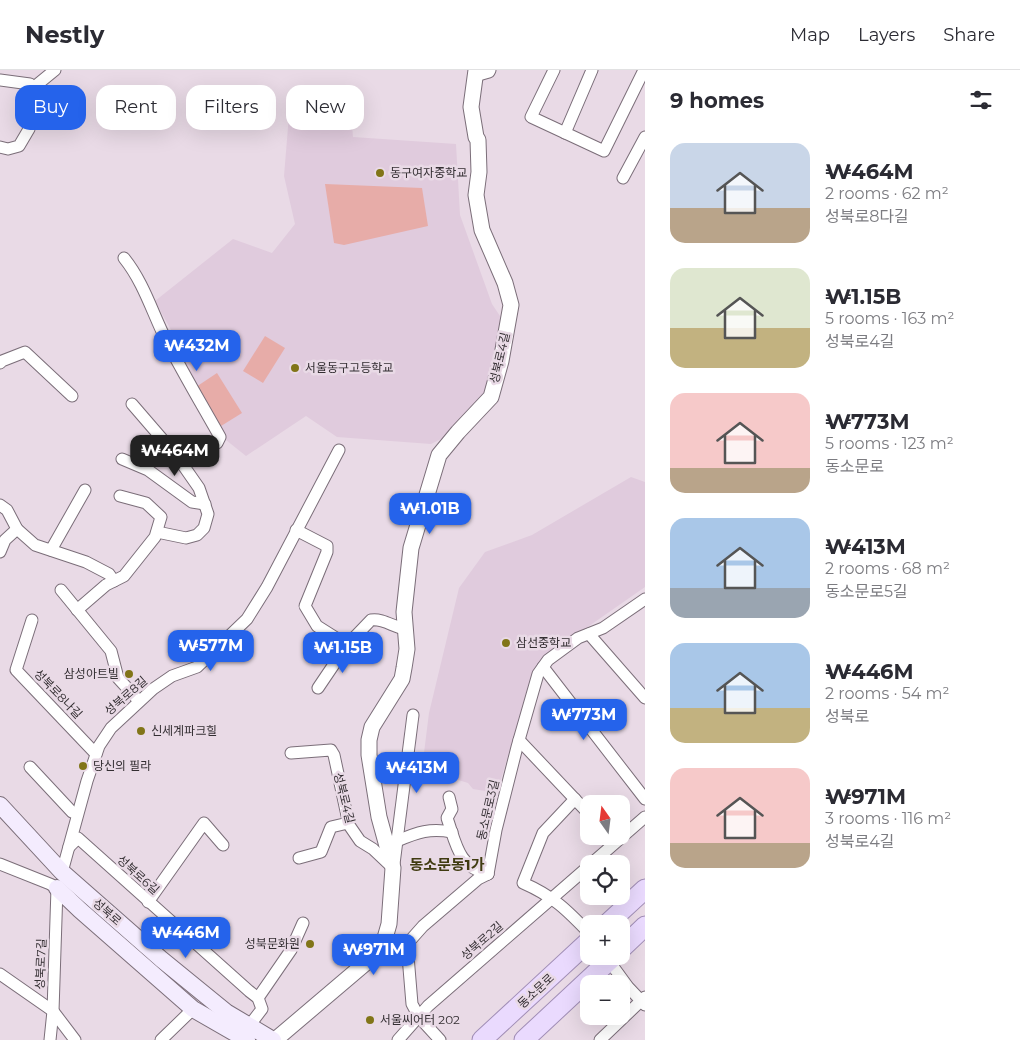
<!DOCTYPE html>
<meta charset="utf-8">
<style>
:root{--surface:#fff;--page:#f7f7f7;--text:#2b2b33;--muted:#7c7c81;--line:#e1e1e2;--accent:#2563eb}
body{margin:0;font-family:Montserrat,"Noto Sans KR",sans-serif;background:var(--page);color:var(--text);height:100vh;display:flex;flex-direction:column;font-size:19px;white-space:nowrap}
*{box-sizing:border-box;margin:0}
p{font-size:16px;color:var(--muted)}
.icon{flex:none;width:28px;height:28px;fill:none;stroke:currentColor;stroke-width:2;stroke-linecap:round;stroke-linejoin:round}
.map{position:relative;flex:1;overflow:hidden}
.drawer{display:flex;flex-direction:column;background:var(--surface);width:375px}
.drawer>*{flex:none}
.hud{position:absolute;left:15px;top:15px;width:475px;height:45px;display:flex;gap:10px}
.needle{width:32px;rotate:346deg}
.controls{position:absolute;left:580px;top:725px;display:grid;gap:10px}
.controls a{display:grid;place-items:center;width:50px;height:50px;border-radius:10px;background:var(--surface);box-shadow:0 5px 20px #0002;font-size:25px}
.price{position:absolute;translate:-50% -42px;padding:0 11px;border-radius:10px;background:var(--accent);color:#fff;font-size:16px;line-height:32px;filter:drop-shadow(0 1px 2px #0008)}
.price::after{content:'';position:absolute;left:50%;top:30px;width:15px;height:11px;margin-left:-8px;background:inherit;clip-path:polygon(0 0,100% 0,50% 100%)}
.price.on{background:#222;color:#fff}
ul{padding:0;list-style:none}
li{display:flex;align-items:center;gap:15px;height:125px;padding:0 25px}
li span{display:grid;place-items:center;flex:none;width:140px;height:100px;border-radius:15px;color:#555}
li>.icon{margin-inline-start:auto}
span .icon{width:60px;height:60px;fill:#fffc;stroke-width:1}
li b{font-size:21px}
h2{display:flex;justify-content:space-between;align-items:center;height:60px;padding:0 25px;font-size:21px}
.chip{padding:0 18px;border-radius:15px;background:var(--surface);box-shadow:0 5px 20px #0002;font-size:18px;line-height:45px}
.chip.on{background:var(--accent);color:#fff}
header{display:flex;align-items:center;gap:30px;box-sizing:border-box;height:70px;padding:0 25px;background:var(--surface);border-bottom:1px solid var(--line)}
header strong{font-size:24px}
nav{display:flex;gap:28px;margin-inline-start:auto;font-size:18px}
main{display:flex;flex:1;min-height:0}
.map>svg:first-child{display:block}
</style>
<header>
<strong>Nestly</strong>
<nav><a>Map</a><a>Layers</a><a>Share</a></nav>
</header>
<main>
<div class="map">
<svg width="645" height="970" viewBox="0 0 645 970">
<rect width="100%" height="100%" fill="#e9dae6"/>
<g fill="#e0cbdd">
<polygon points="311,19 349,20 353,67 456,74 460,145 492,234 502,249 489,324 455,362 431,374 337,367 306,346 246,386 226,370 179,291 171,260 155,231 233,169 272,183 295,154 284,106 290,33"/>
<polygon points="631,407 645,412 645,517 546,586 533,600 497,723 473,719 468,713 422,699 429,643 459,518 485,482 532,465"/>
</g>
<g fill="#e7aca8">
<polygon points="325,114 422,118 428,156 344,175 334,173"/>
<polygon points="265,266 285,278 263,313 243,301"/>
<polygon points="217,303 242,343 221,356 196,317"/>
</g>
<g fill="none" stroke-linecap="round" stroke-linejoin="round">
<defs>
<g id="minor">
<polyline points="554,0 531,47 604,81 644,0"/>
<polyline points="475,6 489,2 490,0"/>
<polyline points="0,10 30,14 35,22 29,59 19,76 8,79 0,77"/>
<polyline points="33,18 55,0"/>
<polyline points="565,63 592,0"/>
<polyline points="623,108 645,67"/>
<path d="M124 188C144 213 152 242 166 270 183 303 202 335 220 367L217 373 190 381 178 388"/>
<polyline points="0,293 2,291 25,282 72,326"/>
<polyline points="132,334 176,385 199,418 208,444 204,458 197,465 186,468 157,462"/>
<polyline points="122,389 148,400 192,432 205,434"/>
<polyline points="0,435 7,440 17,459 35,475 86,492 109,504 114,511"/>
<polyline points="296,460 327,476 327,482 305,536 317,556 347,575"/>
<polyline points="51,480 85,420"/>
<polyline points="0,482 5,470 17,459"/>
<polyline points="61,520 111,581 118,608 139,631"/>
<polyline points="77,540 106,515 124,506 155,467 161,447 146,433 120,426"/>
<polyline points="32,550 16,600 96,684"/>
<polyline points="589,564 645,628"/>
<polyline points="543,597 645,729"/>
<path d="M318 618 347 575 371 550C383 548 393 557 405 559"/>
<polyline points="519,670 589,744"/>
<polyline points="291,683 331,680 334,685 349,755 360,771 373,779 392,797"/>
<polyline points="30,697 72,742 77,744"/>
<path d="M449 727 452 739 447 748C456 773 458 797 488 804"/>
<path d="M575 729 543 763 523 813C553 826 567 840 589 863"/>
<path d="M397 771C418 762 430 758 452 762"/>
<polyline points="69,777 78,768 249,921 258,928 262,939 249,956"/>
<polyline points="299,788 321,782 331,757 348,753"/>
<polyline points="0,794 50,814 57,818 53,941 50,970"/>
<polyline points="394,794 413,645"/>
<polyline points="591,794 645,747"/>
<polyline points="62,802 87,711 99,676 111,658 153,619 172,606 197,597 247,549 267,517 339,380"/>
<polyline points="488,804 496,760 517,677 538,604 548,590 578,568 603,558 645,529"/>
<polyline points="148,832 204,753 223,775"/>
<polyline points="609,891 628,917 645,935"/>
<polyline points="0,904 53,941 75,970"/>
<polyline points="258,928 291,880 303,853"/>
<polyline points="161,970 193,939"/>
<polyline points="398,970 428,936 589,796"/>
<polyline points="440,970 419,947 412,934 407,874 423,856 478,809 488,804"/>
<polyline points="600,970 645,927"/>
</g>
<polyline id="tertiary" points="275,970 368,891 373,881 385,868 389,854 393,798 379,747 369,685 369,670 372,657 402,609 404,598 407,579 404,542 411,478 439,385 458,362 491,327 501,291 511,235 505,213 482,160 476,125 479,102 478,70 476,67 471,37 476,0"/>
<g id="secondary">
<polyline points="0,735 62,802 161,889 226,942 273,970"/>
<polyline points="57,818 80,840 193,939 247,970"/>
</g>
<g id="primary">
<polyline points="607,854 645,819"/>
<polyline points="621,879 645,856"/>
<polyline points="482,970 589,871"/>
<polyline points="524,970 614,886"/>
</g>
</defs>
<use href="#minor" stroke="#7b6e79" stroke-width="13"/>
<use href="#tertiary" stroke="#7b6e79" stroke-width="17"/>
<use href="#secondary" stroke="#7b6e79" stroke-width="18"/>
<use href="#primary" stroke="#a18eb6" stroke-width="21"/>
<use href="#minor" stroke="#fff" stroke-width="11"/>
<use href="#tertiary" stroke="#fff" stroke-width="15"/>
<use href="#secondary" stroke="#f4ecfe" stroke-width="16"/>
<use href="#primary" stroke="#eadafe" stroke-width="19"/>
</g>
<g fill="#817518" stroke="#e9dae6" stroke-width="2">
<circle cx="380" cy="103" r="5"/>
<circle cx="295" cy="298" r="5"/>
<circle cx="506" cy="573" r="5"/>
<circle cx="129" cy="604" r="5"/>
<circle cx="141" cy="661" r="5"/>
<circle cx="83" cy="696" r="5"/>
<circle cx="310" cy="874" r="5"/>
<circle cx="370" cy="950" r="5"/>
</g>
<g text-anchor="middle" stroke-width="5" stroke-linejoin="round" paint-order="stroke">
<g font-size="12" fill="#332e32" stroke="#e9dae6" text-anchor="start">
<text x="390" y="107">동구여자중학교</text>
<text x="305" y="302">서울동구고등학교</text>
<text x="516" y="577">삼선중학교</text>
<text x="119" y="608" text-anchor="end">삼성아트빌</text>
<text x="151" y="665">신세계파크힐</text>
<text x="93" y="700">당신의 필라</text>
<text x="300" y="878" text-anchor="end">성북문화원</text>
<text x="380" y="954">서울씨어터 202</text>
</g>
<g font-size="12" fill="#332e32" stroke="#e9dae6">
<text transform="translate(500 288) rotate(-77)" y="4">성북로4길</text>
<text transform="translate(58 624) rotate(46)" y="4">성북로8나길</text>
<text transform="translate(126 626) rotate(-41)" y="4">성북로8길</text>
<text transform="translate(344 728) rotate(76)" y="4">성북로4길</text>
<text transform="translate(488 740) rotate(-77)" y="4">동소문로3길</text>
<text transform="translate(138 805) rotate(42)" y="4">성북로6길</text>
<text transform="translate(107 842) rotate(41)" y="4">성북로</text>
<text transform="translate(482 871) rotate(-41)" y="4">성북로2길</text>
<text transform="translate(41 894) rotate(-88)" y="4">성북로7길</text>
<text transform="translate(536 921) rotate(-43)" y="4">동소문로</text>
</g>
<g font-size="15" font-weight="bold" fill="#403b11" stroke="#e9dae6">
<text x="447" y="800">동소문동1가</text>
</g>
</g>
</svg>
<div class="controls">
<a><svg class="needle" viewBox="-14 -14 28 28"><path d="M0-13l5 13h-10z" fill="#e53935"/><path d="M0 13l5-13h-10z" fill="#7c7c81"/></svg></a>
<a><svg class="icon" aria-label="locate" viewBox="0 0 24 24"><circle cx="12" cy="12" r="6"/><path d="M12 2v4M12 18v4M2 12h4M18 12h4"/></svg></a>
<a>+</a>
<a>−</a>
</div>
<b class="price" style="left:197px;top:302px">₩432M</b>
<b class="price on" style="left:175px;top:407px">₩464M</b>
<b class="price" style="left:430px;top:465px">₩1.01B</b>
<b class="price" style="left:211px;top:602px">₩577M</b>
<b class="price" style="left:343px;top:604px">₩1.15B</b>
<b class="price" style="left:584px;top:671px">₩773M</b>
<b class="price" style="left:417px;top:724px">₩413M</b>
<b class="price" style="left:186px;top:889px">₩446M</b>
<b class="price" style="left:374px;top:906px">₩971M</b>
<div class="hud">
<a class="chip on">Buy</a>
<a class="chip">Rent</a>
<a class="chip">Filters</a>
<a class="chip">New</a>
</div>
</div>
<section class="drawer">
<h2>9 homes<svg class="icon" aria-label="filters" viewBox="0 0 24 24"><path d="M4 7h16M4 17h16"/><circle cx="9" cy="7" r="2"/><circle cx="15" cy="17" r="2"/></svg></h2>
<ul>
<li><span style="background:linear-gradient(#c9d6e8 65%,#b9a48a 0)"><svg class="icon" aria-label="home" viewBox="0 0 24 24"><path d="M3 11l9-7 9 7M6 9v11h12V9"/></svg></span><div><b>₩464M</b><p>2 rooms · 62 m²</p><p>성북로8다길</p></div></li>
<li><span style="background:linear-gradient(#dfe7d0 60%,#c2b280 0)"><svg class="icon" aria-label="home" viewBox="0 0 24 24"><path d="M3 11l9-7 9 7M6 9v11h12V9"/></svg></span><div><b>₩1.15B</b><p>5 rooms · 163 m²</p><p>성북로4길</p></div></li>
<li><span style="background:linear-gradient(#f6c9c9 75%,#b9a48a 0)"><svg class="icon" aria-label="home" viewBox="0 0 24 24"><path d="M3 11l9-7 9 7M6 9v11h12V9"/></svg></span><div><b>₩773M</b><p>5 rooms · 123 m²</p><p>동소문로</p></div></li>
<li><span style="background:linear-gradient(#a9c7e8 70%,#9aa5b1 0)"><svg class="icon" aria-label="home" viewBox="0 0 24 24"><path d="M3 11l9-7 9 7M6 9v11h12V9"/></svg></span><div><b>₩413M</b><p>2 rooms · 68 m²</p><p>동소문로5길</p></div></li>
<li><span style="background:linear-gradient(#a9c7e8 65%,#c2b280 0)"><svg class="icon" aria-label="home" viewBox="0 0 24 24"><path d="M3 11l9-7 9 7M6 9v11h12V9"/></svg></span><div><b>₩446M</b><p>2 rooms · 54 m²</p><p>성북로</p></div></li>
<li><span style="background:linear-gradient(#f6c9c9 75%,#b9a48a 0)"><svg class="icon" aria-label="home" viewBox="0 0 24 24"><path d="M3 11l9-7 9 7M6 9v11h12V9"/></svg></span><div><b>₩971M</b><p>3 rooms · 116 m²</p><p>성북로4길</p></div></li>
</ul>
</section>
</main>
